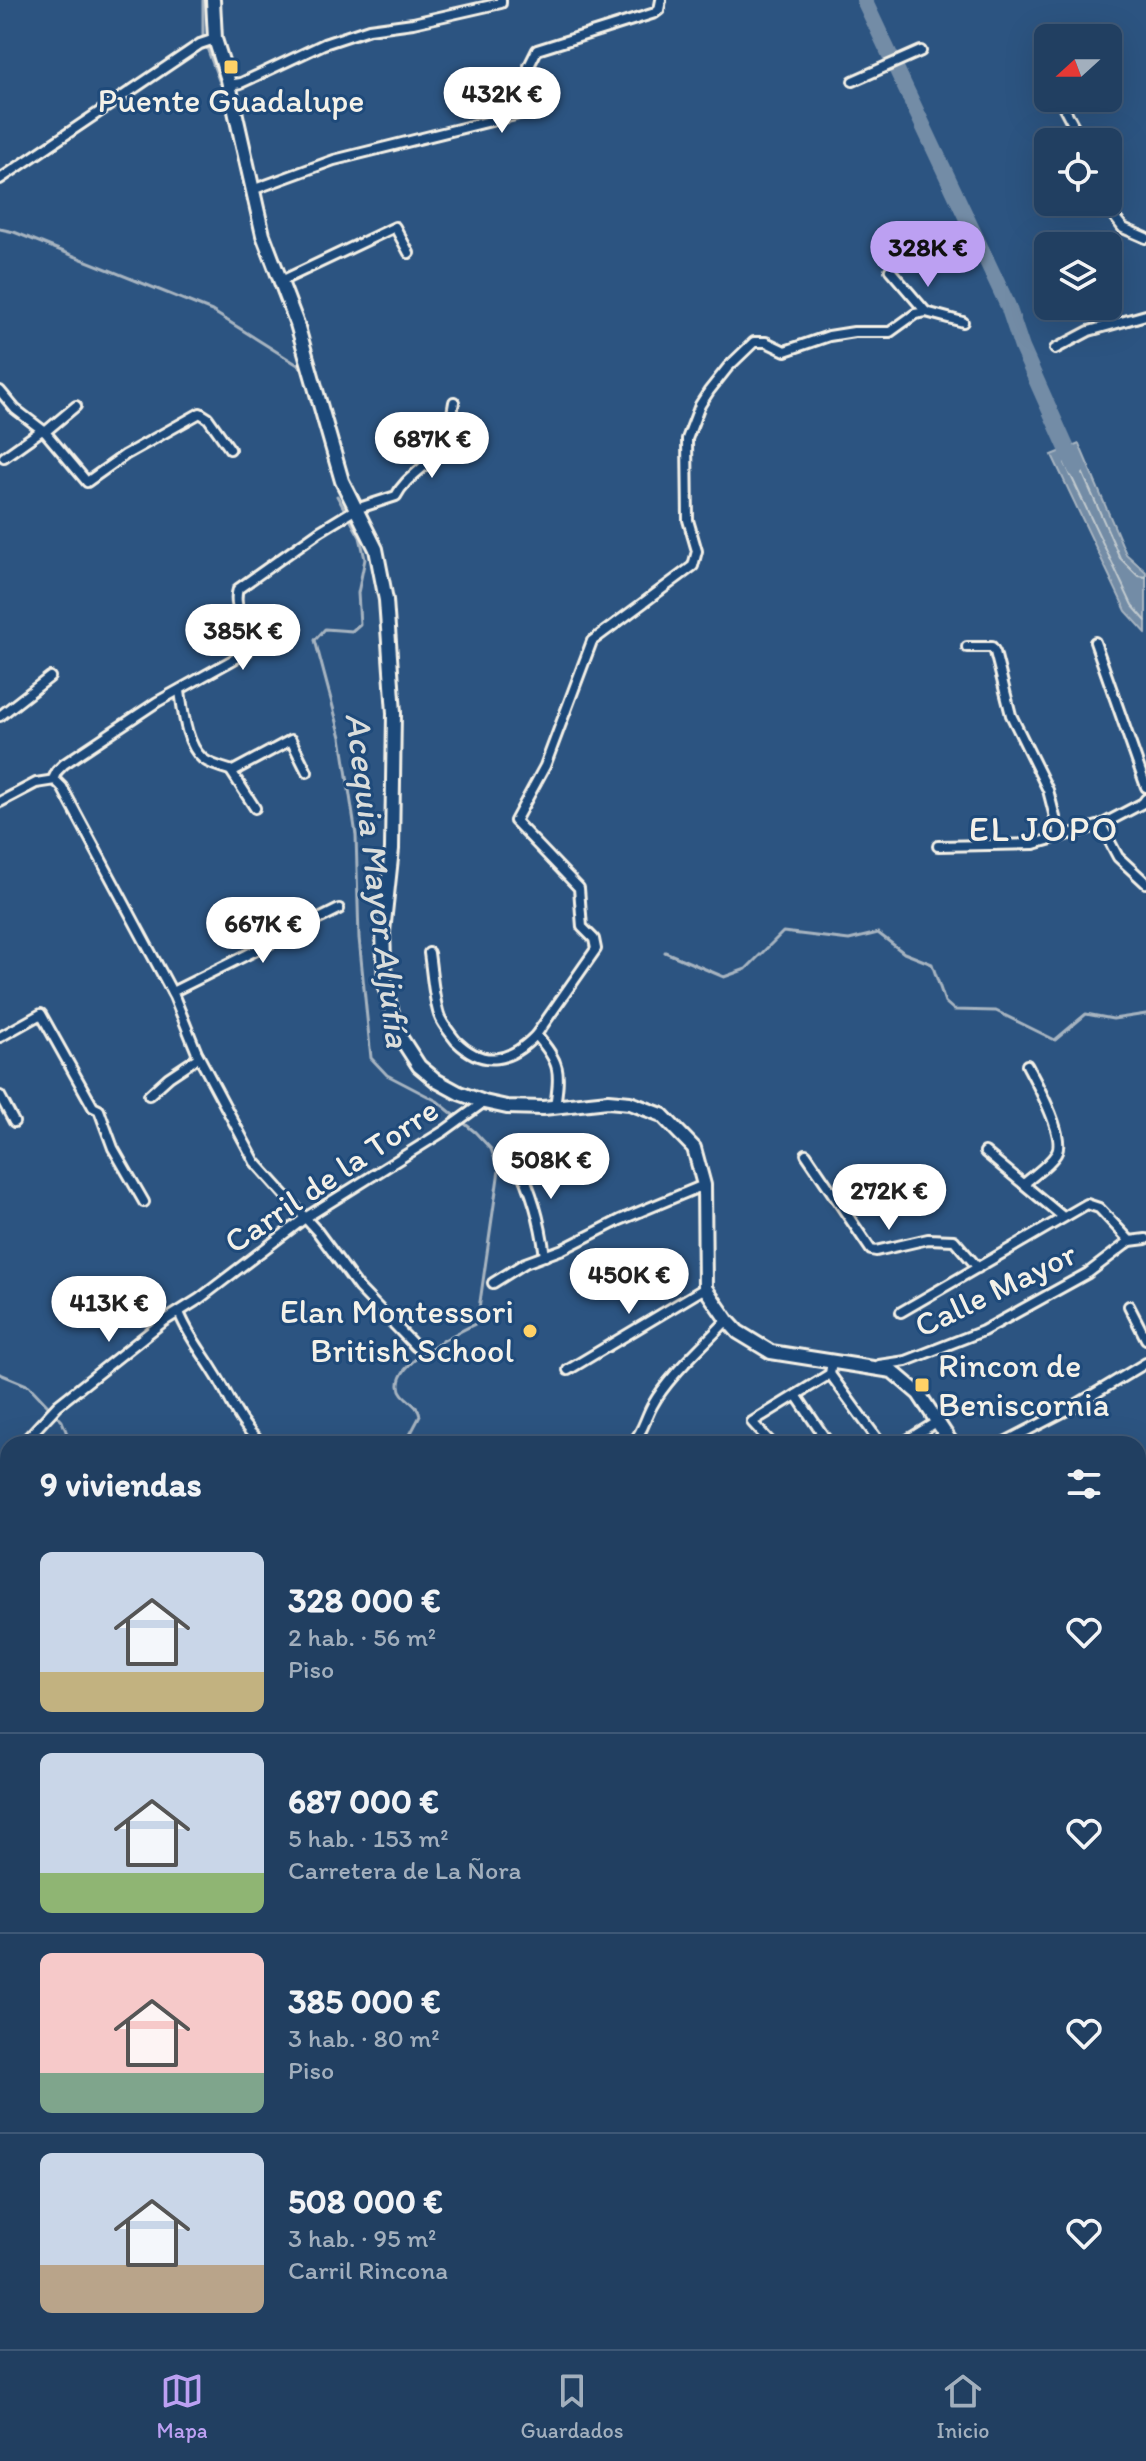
<!DOCTYPE html>
<html lang="es">
<meta charset="utf-8">
<style>
:root{--surface:#213f61;--page:#294667;--text:#f1f3f6;--muted:#a2afbd;--line:#3e5876;--accent:#bca0f2}
body{margin:0;font-family:Itim,sans-serif;background:var(--page);color:var(--text);height:100vh;display:flex;flex-direction:column;font-size:30px;white-space:nowrap}
*{box-sizing:border-box;margin:0}
p{font-size:26px;color:var(--muted)}
.icon{flex:none;width:44px;height:44px;fill:none;stroke:currentColor;stroke-width:2;stroke-linecap:round;stroke-linejoin:round}
.map{position:relative;flex:1;overflow:hidden}
.details{position:absolute;left:0px;top:1436px;width:1146px;height:914px;display:flex;flex-direction:column;background:var(--surface);border-radius:24px 24px 0 0;box-shadow:0 8px 32px #0002,0 0 0 2px var(--line)}
.details>*{flex:none}
.needle{width:52px;rotate:249deg}
.tools{position:absolute;left:1034px;top:24px;display:grid;gap:16px}
.tools a{display:grid;place-items:center;width:88px;height:88px;border-radius:12px;background:var(--surface);box-shadow:0 8px 32px #0002,0 0 0 2px var(--line);font-size:40px}
.price{position:absolute;translate:-50% -68px;padding:0 18px;border-radius:28px;background:#fff;color:#222;font-size:26px;line-height:52px;filter:drop-shadow(0 2px 4px #0008)}
.price::after{content:'';position:absolute;left:50%;top:48px;width:24px;height:18px;margin-left:-12px;background:inherit;clip-path:polygon(0 0,100% 0,50% 100%)}
.price.active{background:var(--accent);color:#111}
ul{padding:0;list-style:none}
li{display:flex;align-items:center;gap:24px;height:200px;padding:0 40px}
li+li{border-top:2px solid var(--line)}
li span{display:grid;place-items:center;flex:none;width:224px;height:160px;border-radius:12px;color:#555}
li>.icon{margin-inline-start:auto}
span .icon{width:96px;height:96px;fill:#fffc;stroke-width:1}
li b{font-size:34px}
h2{display:flex;justify-content:space-between;align-items:center;height:96px;padding:0 40px;font-size:34px}
.menu{display:flex;justify-content:space-around;align-items:center;height:112px;border-top:2px solid var(--line);background:var(--surface);font-size:22px;color:var(--muted)}
.menu a{display:grid;justify-items:center;gap:4px}
.menu .active{color:var(--accent)}
.map>svg:first-child{display:block}
</style>
<div class="map">
<svg width="1146" height="2349" viewBox="0 0 1146 2349">
<rect width="100%" height="100%" fill="#2c5481"/>
<filter id="ink" filterUnits="userSpaceOnUse"><feTurbulence type="fractalNoise" baseFrequency=".0125" numOctaves="2"/><feDisplacementMap in="SourceGraphic" scale="16" xChannelSelector="R" yChannelSelector="G"/><feConvolveMatrix kernelMatrix="1 2 1 2 8 2 1 2 1" color-interpolation-filters="sRGB"/></filter>
<g filter="url(#ink)">
<polygon fill="#3b6088" points="1146,1876 1146,1976 1138,1982 1138,1878"/>
<polygon fill="#738ca6" stroke="#a7b4c0" stroke-width="2" points="1079,444 1126,554 1146,572 1146,633 1126,611 1052,455"/>
<g fill="none" stroke-linecap="round" stroke-linejoin="round">
<polyline stroke="#c0c9ce" stroke-width="2" points="1146,577 1138,576 1120,558 1076,458 1073,456 1066,458 1065,463 1132,605 1146,621"/>
<g stroke="#a7b4c0" stroke-width="3">
<polyline points="203,0 203,37 220,83"/>
<polyline points="0,229 14,232 212,311 301,367"/>
<path d="M337 496 360 537 365 559 358 593 360 624 352 631 325 629 315 640 341 737 356 835 359 938 371 1058 387 1075 437 1101 475 1132 491 1149 499 1170 477 1323C458 1333 397 1360 399 1386 400 1399 418 1402 420 1416L405 1444"/>
<polyline points="665,952 724,977 746,969 783,932 849,940 878,933 904,953 932,964 945,1002 954,1010 996,1011 1055,1040 1086,1014 1113,1019 1146,1014"/>
<polyline points="0,1374 29,1386 62,1421 71,1444"/>
<path d="M0 1737C7 1753 4 1772 0 1788"/>
<polyline points="0,1849 8,1877"/>
<polyline points="1138,2212 1146,2215"/>
<polyline points="455,2342 467,2349"/>
<polyline points="686,2342 693,2349"/>
<polyline points="1043,2342 1050,2349"/>
<polyline points="1079,2349 1087,2345 1092,2349"/>
</g>
<polyline stroke="#738ca6" stroke-width="16" points="864,0 1008,306 1022,348 1076,469"/>
<defs>
<g id="street">
<polyline points="853,81 921,51"/>
<polyline points="229,85 241,83 324,44 369,29 413,23 501,3 501,0"/>
<polyline points="1059,98 1077,132 1079,142"/>
<polyline points="0,179 200,44 215,39"/>
<polyline points="252,190 334,160 523,113 530,105 529,66 537,50 655,13 659,10 661,0"/>
<polyline points="1103,202 1123,228 1146,238"/>
<polyline points="890,270 926,312 963,322"/>
<polyline points="281,281 395,227 409,253"/>
<polyline points="1055,349 1089,331 1146,315"/>
<polyline points="0,391 15,409 45,432 87,482 125,455 200,413 208,418 230,449"/>
<polyline points="45,432 76,406"/>
<polyline points="4,457 42,430"/>
<polyline points="1095,642 1146,787"/>
<polyline points="967,647 992,647 995,652 1011,715 1048,790 1060,837"/>
<path d="M180 691C183 711 186 745 203 759 211 765 223 768 233 771L291 740 307 772"/>
<polyline points="0,716 50,677"/>
<polyline points="231,771 255,808"/>
<path d="M53 779 57 771 64 764 157 702 247 652C253 631 231 611 238 589L320 531 356 509 396 496C405 478 423 470 435 455 448 440 451 421 454 402"/>
<polyline points="0,802 36,783 55,780 62,787 174,996 197,1053 255,1162 317,1231 359,1288 416,1347"/>
<polyline points="1101,825 1118,857 1146,883"/>
<polyline points="938,846 1034,844 1101,825 1143,803 1146,799"/>
<path d="M429 953C432 973 433 995 439 1015 442 1024 450 1033 456 1041 484 1069 511 1061 536 1035"/>
<polyline points="172,992 339,909"/>
<polyline points="0,1037 41,1014 93,1107 99,1110 113,1148 144,1202"/>
<polyline points="149,1095 169,1077 199,1057"/>
<polyline points="0,1096 14,1122"/>
<path d="M555 1107C560 1071 561 1063 536 1035L596 949 594 939 582 927 579 888 515 821 545 766 592 641 693 566 697 551 688 520 687 439 700 405 709 391 728 367 754 342H766L785 351 829 336 854 332H890L915 314 926 312"/>
<polyline points="985,1152 1063,1217"/>
<polyline points="806,1154 871,1250 876,1251 928,1239 954,1240 978,1268"/>
<path d="M516 1158C532 1192 540 1218 545 1256"/>
<path d="M1024 1184C1034 1175 1049 1165 1056 1154 1067 1137 1036 1082 1027 1065"/>
<polyline points="493,1283 525,1263 563,1249 620,1220 704,1185"/>
<polyline points="1129,1306 1146,1339"/>
<path d="M179 1312C187 1334 202 1352 214 1372 233 1401 234 1418 262 1444"/>
<polyline points="901,1312 1087,1204 1099,1208 1130,1241"/>
<polyline points="879,1365 906,1361 983,1331 1088,1273 1130,1241 1146,1239"/>
<polyline points="568,1370 705,1288"/>
<polyline points="830,1374 881,1444"/>
<polyline points="796,1395 829,1444"/>
<polyline points="22,1444 58,1405 164,1321 199,1299 305,1218 444,1131 484,1102"/>
<path d="M632 1444C644 1430 644 1421 652 1406 668 1376 703 1346 727 1320"/>
<polyline points="772,1444 752,1422 830,1374 832,1362"/>
<polyline points="901,1444 938,1421"/>
<polyline points="1001,1444 1069,1409 1146,1363"/>
<polyline points="0,1469 8,1460"/>
<polyline points="0,1500 8,1505"/>
<polyline points="0,1552 8,1558"/>
<polyline points="1138,1603 1146,1599"/>
<polyline points="0,1655 8,1646"/>
<polyline points="1138,1820 1146,1817"/>
<polyline points="0,2010 8,2017"/>
<polyline points="0,2107 8,2099"/>
<polyline points="0,2217 8,2209"/>
<polyline points="1138,2222 1146,2225"/>
<polyline points="0,2263 8,2268"/>
<polyline points="128,2342 139,2349"/>
<polyline points="163,2349 170,2342"/>
</g>
<g id="secondary">
<polyline points="213,0 215,39 228,80 263,235 297,324 342,481 376,549 386,600 394,713 392,849 383,932 385,986 397,1032 419,1066 437,1081 459,1093 484,1102 507,1107 543,1108 608,1101 630,1103 662,1115 694,1148 704,1185 705,1288 727,1320 738,1332 771,1352 892,1371 919,1394 952,1444"/>
<polyline points="1138,1717 1146,1726"/>
<polyline points="0,1926 8,1935"/>
<polyline points="389,2342 392,2349"/>
<polyline points="400,2342 403,2349"/>
<polyline points="236,2349 245,2342"/>
</g>
</defs>
<use href="#street" stroke="#f4f1e8" stroke-width="14"/>
<use href="#secondary" stroke="#f4f1e8" stroke-width="18"/>
<use href="#street" stroke="#1f4a7a" stroke-width="8"/>
<use href="#secondary" stroke="#1f4a7a" stroke-width="12"/>
</g>
</g>
<g fill="#ffd166" stroke="#1f4a7a" stroke-width="3">
<rect x="223" y="59" width="16" height="16" rx="4"/>
<circle cx="530" cy="1331" r="8"/>
<rect x="914" y="1377" width="16" height="16" rx="4"/>
</g>
<g text-anchor="middle" stroke-width="6" stroke-linejoin="round" paint-order="stroke">
<g font-size="34" fill="#f4f1e8" stroke="#1f4a7a">
<text x="231" y="112">Puente Guadalupe</text>
<text x="514" y="1323" text-anchor="end">Elan Montessori<tspan x="514" dy="39">British School</tspan></text>
<text x="938" y="1377" text-anchor="start">Rincon de<tspan x="938" dy="39">Beniscornia</tspan></text>
</g>
<g font-size="34" fill="#f4f1e8" stroke="#1f4a7a">
<text transform="translate(331 1175) rotate(-34)" y="12">Carril de la Torre</text>
<text transform="translate(995 1289) rotate(-26)" y="12">Calle Mayor</text>
</g>
<g font-size="36" letter-spacing="2" fill="#f4f1e8" stroke="#1f4a7a">
<text x="1044" y="841">EL JOPO</text>
</g>
<g font-size="36" font-style="italic" fill="#dadddb" stroke="#1f4a7a">
<text transform="translate(379 880) rotate(83)" y="13">Acequia Mayor Aljufía</text>
</g>
</g>
</svg>
<div class="tools">
<a><svg class="needle" viewBox="-14 -14 28 28"><path d="M0-13l5 13h-10z" fill="#e53935"/><path d="M0 13l5-13h-10z" fill="#a2afbd"/></svg></a>
<a><svg class="icon" aria-label="locate" viewBox="0 0 24 24"><circle cx="12" cy="12" r="6"/><path d="M12 2v4M12 18v4M2 12h4M18 12h4"/></svg></a>
<a><svg class="icon" aria-label="layers" viewBox="0 0 24 24"><path d="M12 4l9 5-9 5-9-5zM3 14l9 5 9-5"/></svg></a>
</div>
<b class="price" style="left:502px;top:135px">432K €</b>
<b class="price active" style="left:928px;top:289px">328K €</b>
<b class="price" style="left:432px;top:480px">687K €</b>
<b class="price" style="left:243px;top:672px">385K €</b>
<b class="price" style="left:263px;top:965px">667K €</b>
<b class="price" style="left:551px;top:1201px">508K €</b>
<b class="price" style="left:889px;top:1232px">272K €</b>
<b class="price" style="left:629px;top:1316px">450K €</b>
<b class="price" style="left:109px;top:1344px">413K €</b>
<section class="details">
<h2>9 viviendas<svg class="icon" aria-label="filters" viewBox="0 0 24 24"><path d="M4 7h16M4 17h16"/><circle cx="9" cy="7" r="2"/><circle cx="15" cy="17" r="2"/></svg></h2>
<ul>
<li><span style="background:linear-gradient(#c9d6e8 75%,#c2b280 0)"><svg class="icon" aria-label="home" viewBox="0 0 24 24"><path d="M3 11l9-7 9 7M6 9v11h12V9"/></svg></span><div><b>328 000 €</b><p>2 hab. · 56 m²</p><p>Piso</p></div><svg class="icon" aria-label="heart" viewBox="0 0 24 24"><path d="M12 20l-8-8c-3-5 5-10 8-4 3-6 11-1 8 4z"/></svg></li>
<li><span style="background:linear-gradient(#c9d6e8 75%,#8fb573 0)"><svg class="icon" aria-label="home" viewBox="0 0 24 24"><path d="M3 11l9-7 9 7M6 9v11h12V9"/></svg></span><div><b>687 000 €</b><p>5 hab. · 153 m²</p><p>Carretera de La Ñora</p></div><svg class="icon" aria-label="heart" viewBox="0 0 24 24"><path d="M12 20l-8-8c-3-5 5-10 8-4 3-6 11-1 8 4z"/></svg></li>
<li><span style="background:linear-gradient(#f6c9c9 75%,#7fa58c 0)"><svg class="icon" aria-label="home" viewBox="0 0 24 24"><path d="M3 11l9-7 9 7M6 9v11h12V9"/></svg></span><div><b>385 000 €</b><p>3 hab. · 80 m²</p><p>Piso</p></div><svg class="icon" aria-label="heart" viewBox="0 0 24 24"><path d="M12 20l-8-8c-3-5 5-10 8-4 3-6 11-1 8 4z"/></svg></li>
<li><span style="background:linear-gradient(#c9d6e8 70%,#b9a48a 0)"><svg class="icon" aria-label="home" viewBox="0 0 24 24"><path d="M3 11l9-7 9 7M6 9v11h12V9"/></svg></span><div><b>508 000 €</b><p>3 hab. · 95 m²</p><p>Carril Rincona</p></div><svg class="icon" aria-label="heart" viewBox="0 0 24 24"><path d="M12 20l-8-8c-3-5 5-10 8-4 3-6 11-1 8 4z"/></svg></li>
</ul>
</section>
</div>
<nav class="menu">
<a class="active"><svg class="icon" aria-label="map" viewBox="0 0 24 24"><path d="M3 6l6-2 6 2 6-2v14l-6 2-6-2-6 2zM9 4v14M15 6v14"/></svg>Mapa</a>
<a><svg class="icon" aria-label="saved" viewBox="0 0 24 24"><path d="M7 4h10v16l-5-4-5 4z"/></svg>Guardados</a>
<a><svg class="icon" aria-label="home" viewBox="0 0 24 24"><path d="M3 11l9-7 9 7M6 9v11h12V9"/></svg>Inicio</a>
</nav>
